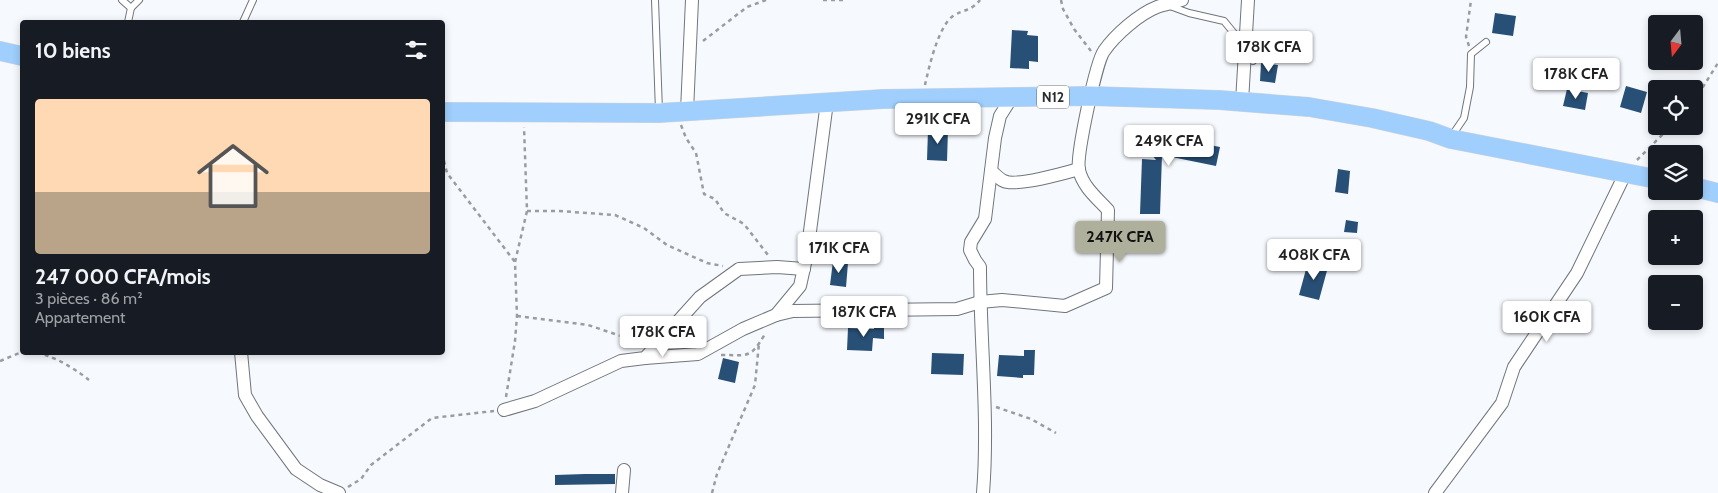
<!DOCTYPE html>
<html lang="fr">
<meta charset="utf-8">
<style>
:root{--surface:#171b24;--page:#242831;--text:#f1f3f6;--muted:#9ea1a6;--line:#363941;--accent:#aeb09b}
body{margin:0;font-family:Cabin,sans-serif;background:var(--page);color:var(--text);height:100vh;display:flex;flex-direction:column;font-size:19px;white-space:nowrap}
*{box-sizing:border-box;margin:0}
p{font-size:16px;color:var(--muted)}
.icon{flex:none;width:28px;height:28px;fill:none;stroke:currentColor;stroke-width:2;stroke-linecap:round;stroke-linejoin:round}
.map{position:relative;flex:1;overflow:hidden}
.panel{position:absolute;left:20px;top:20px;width:425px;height:335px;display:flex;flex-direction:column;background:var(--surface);border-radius:5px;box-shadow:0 2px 8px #0003}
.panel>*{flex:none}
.needle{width:32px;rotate:196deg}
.fabs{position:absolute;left:1648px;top:15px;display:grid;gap:10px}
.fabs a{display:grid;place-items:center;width:55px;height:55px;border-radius:5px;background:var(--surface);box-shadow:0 2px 8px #0003;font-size:25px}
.price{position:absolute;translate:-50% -42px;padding:0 11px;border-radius:5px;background:#fff;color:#222;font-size:16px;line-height:32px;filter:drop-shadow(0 1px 2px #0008)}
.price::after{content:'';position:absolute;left:50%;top:30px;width:15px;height:11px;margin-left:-8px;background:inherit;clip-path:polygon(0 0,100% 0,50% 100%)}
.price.current{background:var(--accent);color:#111}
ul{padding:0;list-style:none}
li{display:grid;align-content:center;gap:10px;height:265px;padding:0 15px}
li+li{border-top:1px solid var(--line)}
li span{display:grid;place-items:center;height:155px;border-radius:5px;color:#555}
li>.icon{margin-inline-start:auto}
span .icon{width:90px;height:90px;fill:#fffc;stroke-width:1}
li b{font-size:21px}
h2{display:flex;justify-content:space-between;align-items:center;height:60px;padding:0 15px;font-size:21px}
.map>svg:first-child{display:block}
</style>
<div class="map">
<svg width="1718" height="493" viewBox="0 0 1718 493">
<rect width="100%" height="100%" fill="#f6f9fe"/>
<g fill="#284f75">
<polygon points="1495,13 1516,16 1513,36 1492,33"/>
<polygon points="1012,30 1028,31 1027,35 1038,36 1038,62 1029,61 1029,69 1010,68"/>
<polygon points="1261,63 1278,65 1275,83 1260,81"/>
<polygon points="1626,86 1647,92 1641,113 1620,107"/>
<polygon points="1567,89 1588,93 1585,110 1563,106"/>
<polygon points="928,130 948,130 947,161 927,160"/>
<polygon points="1153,133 1165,149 1167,137 1220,147 1216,166 1162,155 1160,214 1140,214 1142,159 1156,160 1142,142"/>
<polygon points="1338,169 1350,171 1348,194 1335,192"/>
<polygon points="1346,220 1358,222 1357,233 1344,232"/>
<polygon points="833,261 848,263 846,287 830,285"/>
<polygon points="1308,262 1328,267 1319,300 1299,295"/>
<polygon points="874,326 884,327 884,339 873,338 872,351 847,350 848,328 874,329"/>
<polygon points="1024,350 1035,350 1034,375 1023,375 1023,378 997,376 999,355 1024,356"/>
<polygon points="932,353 964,354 963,375 931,374"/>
<polygon points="723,358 739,362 735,383 718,379"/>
<polygon points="585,474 615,474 615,484 555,485 555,475"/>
</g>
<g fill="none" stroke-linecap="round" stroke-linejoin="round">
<defs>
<g id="lane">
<polyline points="122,0 131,8"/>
<polyline points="655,0 659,111"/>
<polyline points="1170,6 1189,13 1224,21 1242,43 1253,61"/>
<polyline points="128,22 131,8 139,0"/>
<polyline points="243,22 253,0"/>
<polyline points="1451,137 1464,118 1470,87 1471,54 1486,42"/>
</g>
<g id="street">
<polyline points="1242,102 1248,0"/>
<polyline points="687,111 692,0"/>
<path d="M991 171C995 174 999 179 1004 181 1015 187 1065 173 1079 169"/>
<path d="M776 315 793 311 957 309 980 302 1002 300 1065 306 1106 288 1108 210C1097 198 1083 187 1079 170 1076 156 1096 62 1104 51 1115 35 1139 14 1157 7 1165 4 1174 3 1182 0"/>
<polyline points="241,352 245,395 257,416 296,469 320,485 339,493"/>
<polyline points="645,358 698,354 743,329 776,315 800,286 807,254 827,102"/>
<polyline points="504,410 535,401 621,361 645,358 700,297 739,269 777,267 804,269"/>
<polyline points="622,493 624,470"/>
<path d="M983 493C989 418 980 342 980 267L975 260 970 250 971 242 985 219 995 138 1000 116 1012 97"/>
<polyline points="1435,493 1502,403 1514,367 1577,273 1626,172"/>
</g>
<g id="primary">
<polyline points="0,51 22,56"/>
<polyline points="442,112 659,113 883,99 1090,96 1219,100 1309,107 1372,118 1429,131 1451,139 1656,179"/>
<polyline points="1694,187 1718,193"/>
</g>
</defs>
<use href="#lane" stroke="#70767c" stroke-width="8"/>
<use href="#street" stroke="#70767c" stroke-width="14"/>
<use href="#primary" stroke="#d4d5d5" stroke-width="20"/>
<g stroke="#9a9da0" stroke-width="2.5" stroke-dasharray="4 4" stroke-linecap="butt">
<polyline points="823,0 844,0"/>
<polyline points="1061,0 1063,9 1074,29 1091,51"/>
<polyline points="703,41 747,7 766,0"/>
<polyline points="1469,46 1466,37 1471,0"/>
<path d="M925 85C929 67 938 27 953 16 964 9 970 12 980 0"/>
<polyline points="1694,101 1718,63"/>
<polyline points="681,125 686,138 696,153 704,194 715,199 724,213 744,224 768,255"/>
<polyline points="442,153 447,173 515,262"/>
<polyline points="1637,160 1671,126"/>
<polyline points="527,211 559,211 615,215 644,228 667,245 707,263 723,266"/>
<polyline points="517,316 588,325 621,336 650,335"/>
<path d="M37 352C58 359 71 366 89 380"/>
<path d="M721 355C749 355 750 359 765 334"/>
<polyline points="0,361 22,352"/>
<polyline points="506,397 515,341 517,316 515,262 527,211 524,127"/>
<polyline points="996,407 1031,419 1056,433"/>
<polyline points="348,487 361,479 371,465 432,418 494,411"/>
<polyline points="712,493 717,474 755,385 759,343"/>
</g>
<use href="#lane" stroke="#fff" stroke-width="6"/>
<use href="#street" stroke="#fff" stroke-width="12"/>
<use href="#primary" stroke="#a0cffd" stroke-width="19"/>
</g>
<g text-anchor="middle" stroke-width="5" stroke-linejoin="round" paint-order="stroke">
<rect fill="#fff" stroke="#696b6d" stroke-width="1" x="1037" y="85.5" width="32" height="23" rx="4"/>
<g font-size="14" font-weight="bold" fill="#292c2e">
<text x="1053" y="102">N12</text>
</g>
</g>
</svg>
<div class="fabs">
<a><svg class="needle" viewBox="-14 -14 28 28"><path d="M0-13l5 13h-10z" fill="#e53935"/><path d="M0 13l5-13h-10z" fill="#9ea1a6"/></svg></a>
<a><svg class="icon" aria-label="locate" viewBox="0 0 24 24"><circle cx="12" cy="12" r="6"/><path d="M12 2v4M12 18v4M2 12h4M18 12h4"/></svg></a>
<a><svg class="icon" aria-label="layers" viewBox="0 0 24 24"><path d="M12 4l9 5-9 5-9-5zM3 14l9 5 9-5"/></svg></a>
<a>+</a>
<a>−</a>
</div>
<b class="price" style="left:1269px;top:73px">178K CFA</b>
<b class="price" style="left:1576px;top:100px">178K CFA</b>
<b class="price" style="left:938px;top:145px">291K CFA</b>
<b class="price" style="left:1169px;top:167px">249K CFA</b>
<b class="price current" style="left:1120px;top:263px">247K CFA</b>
<b class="price" style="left:839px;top:274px">171K CFA</b>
<b class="price" style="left:1314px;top:281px">408K CFA</b>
<b class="price" style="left:864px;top:338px">187K CFA</b>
<b class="price" style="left:1547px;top:343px">160K CFA</b>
<b class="price" style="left:663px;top:358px">178K CFA</b>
<section class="panel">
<h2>10 biens<svg class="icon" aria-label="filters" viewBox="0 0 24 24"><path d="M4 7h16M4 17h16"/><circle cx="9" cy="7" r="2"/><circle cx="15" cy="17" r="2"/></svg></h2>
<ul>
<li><span style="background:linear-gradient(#ffd9b3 60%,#b9a48a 0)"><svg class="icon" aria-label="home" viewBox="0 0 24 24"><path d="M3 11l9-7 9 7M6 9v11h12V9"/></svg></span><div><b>247 000 CFA/mois</b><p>3 pièces · 86 m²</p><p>Appartement</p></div></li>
</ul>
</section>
</div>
